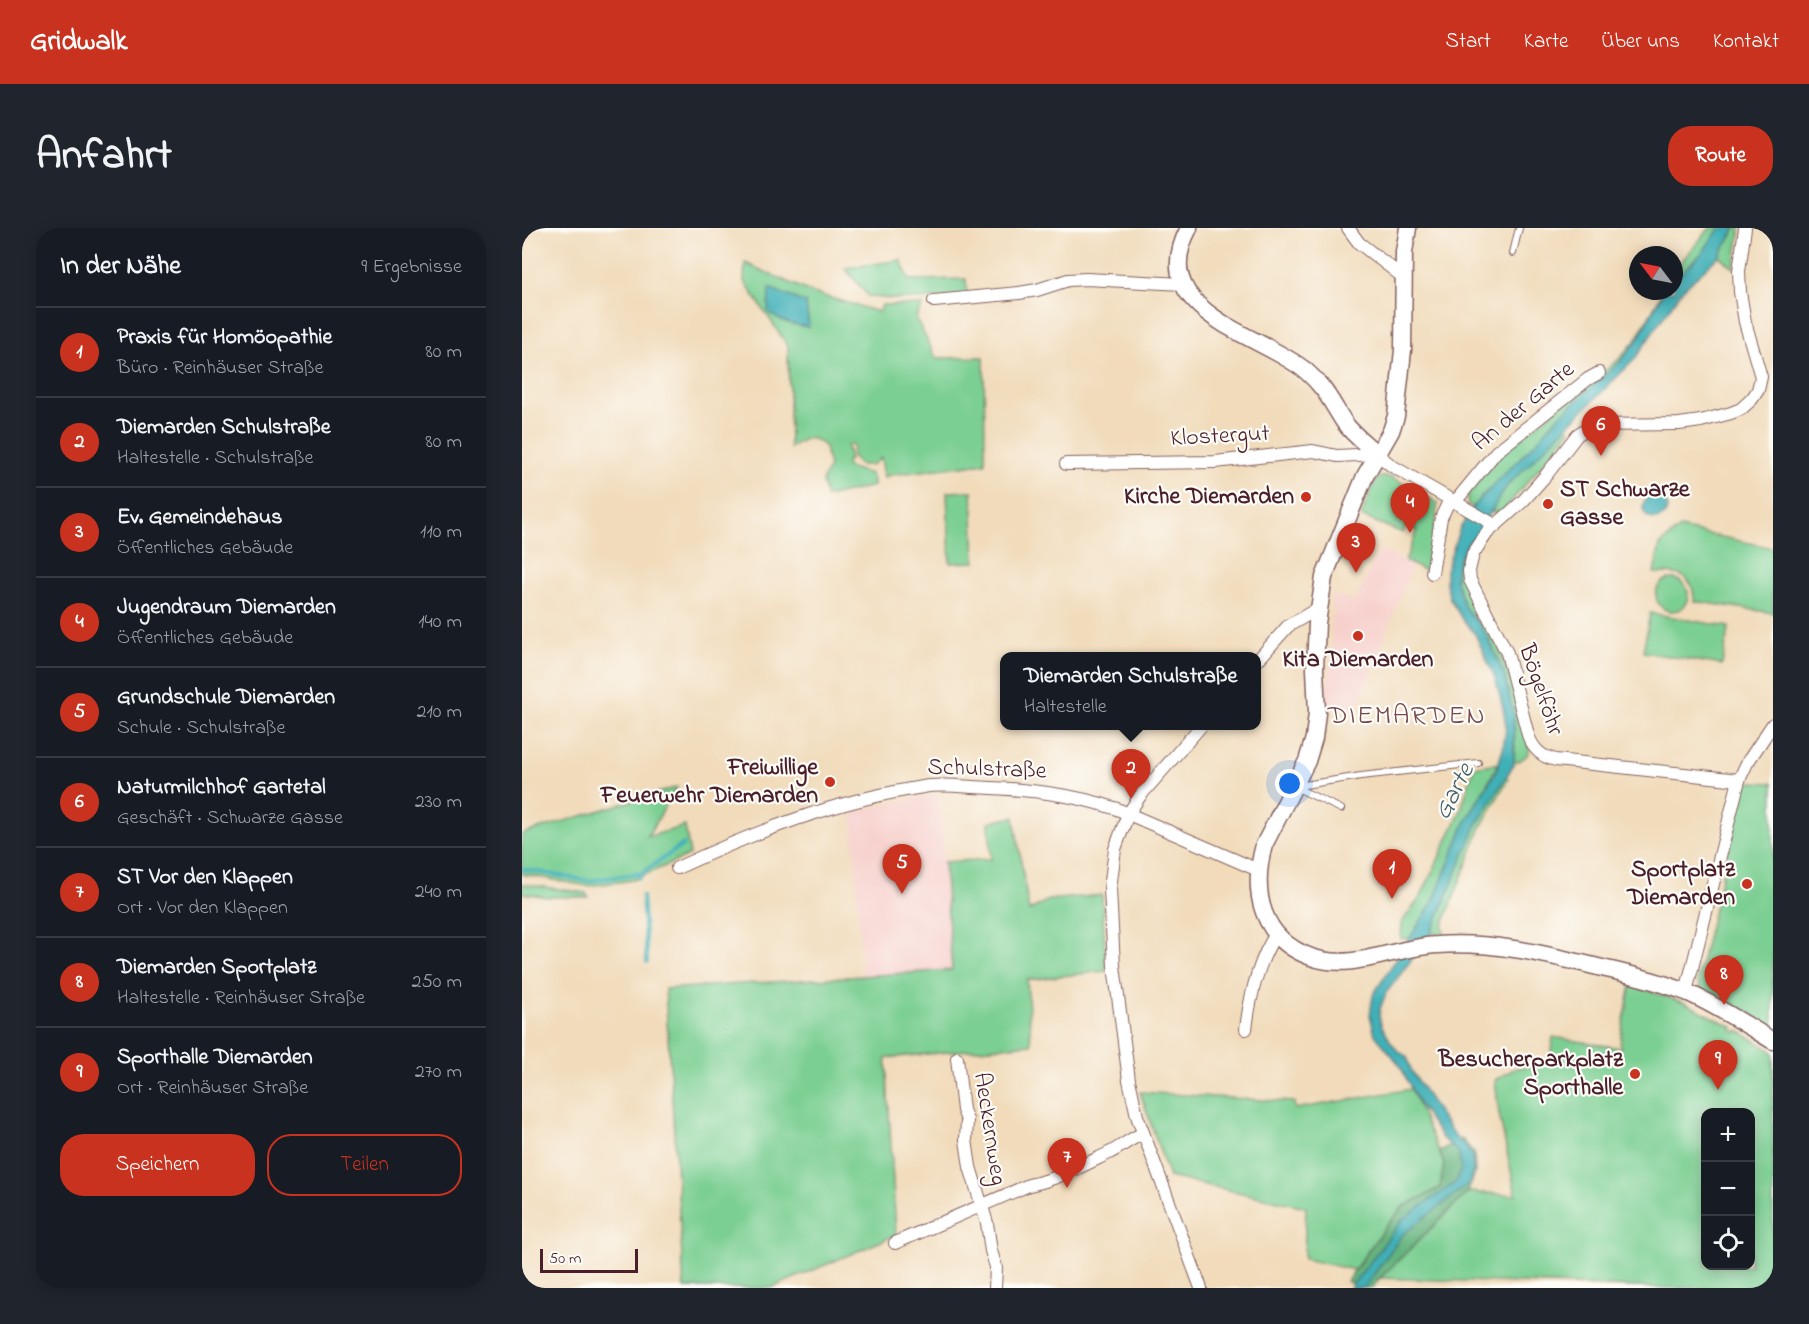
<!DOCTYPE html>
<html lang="de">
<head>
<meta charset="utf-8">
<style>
	body { margin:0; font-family:"Indie Flower",sans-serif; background:#20242c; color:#f1f3f6 }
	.controls { position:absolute; right:18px; bottom:18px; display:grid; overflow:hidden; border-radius:12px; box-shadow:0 3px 15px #0003 }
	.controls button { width:54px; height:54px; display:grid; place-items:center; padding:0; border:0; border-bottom:2px solid #363941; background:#171b24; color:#f1f3f6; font:30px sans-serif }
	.compass { position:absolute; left:1107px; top:18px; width:54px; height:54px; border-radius:50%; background:#171b24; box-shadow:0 3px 15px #0003; rotate:302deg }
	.scale { position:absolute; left:18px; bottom:15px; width:98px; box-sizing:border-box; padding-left:6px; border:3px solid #4a1f2b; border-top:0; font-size:16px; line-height:21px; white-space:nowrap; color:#4a1f2b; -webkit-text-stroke:4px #fdfcf7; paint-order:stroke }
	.you { position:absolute; left:768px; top:556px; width:21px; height:21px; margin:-15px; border:4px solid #fff; border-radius:50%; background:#1a73e8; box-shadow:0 0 0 9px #1a73e833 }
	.badge { display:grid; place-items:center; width:39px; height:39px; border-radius:50%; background:#c8321e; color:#fff; font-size:20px; font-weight:700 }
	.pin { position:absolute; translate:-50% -50px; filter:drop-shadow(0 2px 3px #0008) }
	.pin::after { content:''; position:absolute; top:32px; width:21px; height:18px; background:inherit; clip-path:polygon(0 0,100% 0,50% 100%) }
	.popup { position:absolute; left:478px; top:424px; width:261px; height:78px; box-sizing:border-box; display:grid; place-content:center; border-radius:12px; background:#171b24; filter:drop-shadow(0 2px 4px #0005); font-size:20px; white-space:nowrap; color:#9ea1a6 }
	.popup b { font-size:22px; color:#f1f3f6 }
	.popup::after { content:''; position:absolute; left:50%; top:100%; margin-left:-12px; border:12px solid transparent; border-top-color:#171b24 }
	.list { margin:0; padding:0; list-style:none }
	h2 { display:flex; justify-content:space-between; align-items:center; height:78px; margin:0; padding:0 24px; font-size:26px }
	h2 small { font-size:20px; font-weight:400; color:#9ea1a6 }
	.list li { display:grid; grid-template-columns:39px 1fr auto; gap:18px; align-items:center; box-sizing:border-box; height:90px; padding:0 24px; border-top:2px solid #363941 }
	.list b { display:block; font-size:22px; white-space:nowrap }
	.list p { margin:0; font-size:20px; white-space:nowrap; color:#9ea1a6 }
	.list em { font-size:20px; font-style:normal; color:#9ea1a6 }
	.actions { display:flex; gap:12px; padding:18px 24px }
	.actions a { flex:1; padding:14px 0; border:2px solid #c8321e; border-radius:24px; text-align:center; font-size:21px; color:#c8321e }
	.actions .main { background:#c8321e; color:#fff }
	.icon { flex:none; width:33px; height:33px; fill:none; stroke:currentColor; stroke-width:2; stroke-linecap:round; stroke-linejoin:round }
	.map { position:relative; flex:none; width:1251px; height:1060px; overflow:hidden; border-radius:24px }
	header { display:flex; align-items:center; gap:36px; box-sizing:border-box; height:84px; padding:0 30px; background:#c8321e; color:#fff }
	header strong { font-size:28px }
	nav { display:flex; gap:33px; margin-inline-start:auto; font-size:21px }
	.intro { display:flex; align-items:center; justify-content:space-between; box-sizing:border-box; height:144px; padding:0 36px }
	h1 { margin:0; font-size:42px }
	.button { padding:15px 27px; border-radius:24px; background:#c8321e; color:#fff; font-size:21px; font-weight:700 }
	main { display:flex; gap:36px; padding:0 36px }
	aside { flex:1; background:#171b24; border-radius:24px; box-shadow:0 3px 15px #0003 }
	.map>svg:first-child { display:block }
	.built { fill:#f7d0cc }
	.green { fill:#7bcf93; stroke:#62775f; stroke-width:1.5; fill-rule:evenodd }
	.forest { fill:#64b27d; stroke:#576854; stroke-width:1.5 }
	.water { fill:#40b0b7; stroke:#456871; stroke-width:1.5 }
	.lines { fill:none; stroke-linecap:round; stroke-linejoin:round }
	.stream { stroke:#40b0b7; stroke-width:4 }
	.service-casing { stroke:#84615d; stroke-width:8 }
	.minor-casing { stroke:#84615d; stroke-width:14 }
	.tertiary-casing { stroke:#84615d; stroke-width:19 }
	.service { stroke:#fff; stroke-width:6 }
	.minor { stroke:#fff; stroke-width:12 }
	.tertiary { stroke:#fff; stroke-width:16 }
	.poi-dot { fill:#c8321e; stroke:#fdfcf7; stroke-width:2 }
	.labels { text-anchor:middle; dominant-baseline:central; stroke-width:4.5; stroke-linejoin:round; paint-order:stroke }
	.street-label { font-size:24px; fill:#4a1f2b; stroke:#fdfcf7 }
	.poi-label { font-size:24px; font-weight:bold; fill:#4a1f2b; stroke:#fdfcf7; text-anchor:end }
	.water-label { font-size:26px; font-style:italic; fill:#46606a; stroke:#fdfcf7 }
	.quarter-label { font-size:27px; letter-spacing:1.5px; fill:#78484f; stroke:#fdfcf7 }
</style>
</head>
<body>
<header>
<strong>Gridwalk</strong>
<nav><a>Start</a><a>Karte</a><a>Über uns</a><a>Kontakt</a></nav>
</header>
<div class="intro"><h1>Anfahrt</h1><a class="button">Route</a></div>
<main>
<aside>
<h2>In der Nähe<small>9 Ergebnisse</small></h2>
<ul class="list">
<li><span class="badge">1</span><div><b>Praxis für Homöopathie</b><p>Büro · Reinhäuser Straße</p></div><em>80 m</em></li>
<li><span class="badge">2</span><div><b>Diemarden Schulstraße</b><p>Haltestelle · Schulstraße</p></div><em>80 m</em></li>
<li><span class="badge">3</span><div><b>Ev. Gemeindehaus</b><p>Öffentliches Gebäude</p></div><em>110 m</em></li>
<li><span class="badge">4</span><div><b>Jugendraum Diemarden</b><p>Öffentliches Gebäude</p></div><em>140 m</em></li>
<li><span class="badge">5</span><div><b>Grundschule Diemarden</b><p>Schule · Schulstraße</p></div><em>210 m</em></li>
<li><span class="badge">6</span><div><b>Naturmilchhof Gartetal</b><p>Geschäft · Schwarze Gasse</p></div><em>230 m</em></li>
<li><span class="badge">7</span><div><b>ST Vor den Klappen</b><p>Ort · Vor den Klappen</p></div><em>240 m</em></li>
<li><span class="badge">8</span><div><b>Diemarden Sportplatz</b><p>Haltestelle · Reinhäuser Straße</p></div><em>250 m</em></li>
<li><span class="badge">9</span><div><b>Sporthalle Diemarden</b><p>Ort · Reinhäuser Straße</p></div><em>270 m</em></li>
</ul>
<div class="actions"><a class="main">Speichern</a><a>Teilen</a></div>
</aside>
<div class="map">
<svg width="1251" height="1060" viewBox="0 0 1251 1060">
	<rect width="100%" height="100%" fill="#fdfcf7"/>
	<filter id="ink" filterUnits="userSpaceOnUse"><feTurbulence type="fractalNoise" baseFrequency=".0167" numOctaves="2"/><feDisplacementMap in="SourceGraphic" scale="12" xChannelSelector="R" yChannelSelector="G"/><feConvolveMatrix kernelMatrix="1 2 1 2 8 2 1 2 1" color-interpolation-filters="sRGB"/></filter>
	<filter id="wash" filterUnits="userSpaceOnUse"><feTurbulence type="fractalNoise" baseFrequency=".008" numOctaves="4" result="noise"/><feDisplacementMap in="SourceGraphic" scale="24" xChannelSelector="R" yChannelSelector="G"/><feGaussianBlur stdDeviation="1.35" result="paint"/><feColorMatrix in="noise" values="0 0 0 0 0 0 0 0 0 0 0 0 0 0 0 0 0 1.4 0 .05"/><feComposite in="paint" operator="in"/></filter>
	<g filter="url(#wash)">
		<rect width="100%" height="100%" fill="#f1dbbb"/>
		<g class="built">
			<polygon points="857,322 891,336 834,482 803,481 803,471 810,428 809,387 813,387 813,381 809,381 809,368 821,369 833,374"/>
			<polygon points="402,568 418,568 430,742 340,747 330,583"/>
		</g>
		<g class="green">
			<polygon points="1188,0 1198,0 1180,25 1152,52 1152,42"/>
			<polygon points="1214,0 1219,0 1212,40 1197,28"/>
			<path d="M379,32L387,52L444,51L445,68C412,70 379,74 346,68L323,40Z"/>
			<path d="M223,35L291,65L357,84L360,77H401L394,90L414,130L462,129L463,235L368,247L362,250L359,230L350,237H338L330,228L331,216L325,217L328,232L324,233L325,239L349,246L352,258L304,269L300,253L307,239L303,219C290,205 282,210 268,220L266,118L222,53Z"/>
			<polygon points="1141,63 1114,114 1098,134 1034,191 1017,211 960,268 951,279 945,276 946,266 976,228 1096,132 1113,113"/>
			<path d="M1045,199L1049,202L981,283L970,285C975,259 1025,220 1045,199Z"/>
			<polygon points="858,249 869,249 916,275 906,344 883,333 895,302 884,298 881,305 839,288 852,255"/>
			<polygon points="450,263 453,334 428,335 425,264"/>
			<path d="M1158,300L1251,320V385L1172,373C1172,345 1156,345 1132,345L1138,317Z"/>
			<path d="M946,315H950C945,327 941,344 945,357C950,379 967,398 976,419C991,452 998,488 1008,522L1004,528L997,533L992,534C996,491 987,451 968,413C963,402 955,396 948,387C928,361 931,341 946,315Z"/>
			<circle cx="1150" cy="367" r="16"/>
			<polygon points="1128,385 1207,399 1200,437 1121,424"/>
			<polygon points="970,536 976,536 943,595 911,674 889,710 879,711 880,694 898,670 938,585 952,539"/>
			<polygon points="983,549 986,551 959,599 921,697 922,705 909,706 954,598"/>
			<polygon points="1229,554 1251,555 1251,803 1213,781 1215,778 1210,775 1208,778 1180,763 1175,752 1221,560"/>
			<polygon points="155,559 125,609 163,598 168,627 111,652 66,658 0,646 0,606"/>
			<polygon points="492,589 507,683 526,672 580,667 584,743 505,752 509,816 364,830 374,1007 249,1060 162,1060 143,761 430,742 422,634 469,631 467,594"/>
			<polygon points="0,656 64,665 66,669 25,669 0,665"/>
			<path d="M1109,757L1163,775L1211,799L1210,802L1214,805L1216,802L1251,824V1060H1144L858,1050L946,964L994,967L977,886L973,852L992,841L1028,833L1031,809L1098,820L1099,807ZM1184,884H1228V1038H1184Z"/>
			<polygon points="889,861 922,936 918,960 882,978 864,998 832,1042 782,1031 784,979 647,949 618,864 772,874 773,881"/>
		</g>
		<polygon class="forest" points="940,911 952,925 953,945 946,964 858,1050 850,1060 835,1060 825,1053 864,998 882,978 918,960 922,936 917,923"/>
		<g class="water">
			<path d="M1198,0H1214L1197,28L1160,62L1112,132L985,258C973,276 963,294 951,312L946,315L937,330L933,349L942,378L963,404L982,446L992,487V536L954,598L909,706L864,765L858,781L857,788L859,796L869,814L875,822L885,829L889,842L913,880L935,911L944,918L950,928L951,940L950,949L948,955L880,1007L842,1060H828L881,991L934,954L939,941L937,925L920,910L898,878L877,836L853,807L848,787L851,767L911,674L943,595L974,543L981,521L984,499L981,480L973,450L953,406L940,391L928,371L924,356V342L937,302L953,276L1017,211L1034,191L1098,134L1114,114L1142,63H1152V52L1180,25Z"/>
			<path d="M247,60L284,75L287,99C271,97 259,94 246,84Z"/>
			<circle cx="1133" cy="279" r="12"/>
		</g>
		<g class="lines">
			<g class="stream">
				<polyline points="0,641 67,653 120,645"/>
				<polyline points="117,650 120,645 162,616"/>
				<polyline points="120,668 125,734"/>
			</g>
		</g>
	</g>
	<g filter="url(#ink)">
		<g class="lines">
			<g class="service-casing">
				<g id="service">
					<polyline points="991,25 997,0"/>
					<polyline points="776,558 839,548 956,535"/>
					<polyline points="773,559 819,581"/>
				</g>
			</g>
			<g class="minor-casing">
				<g id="minor">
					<polyline points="826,0 837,15 881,49"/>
					<polyline points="412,73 497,65 515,62 546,52 564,51 661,56"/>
					<polyline points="544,236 693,234 791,223 815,228 855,226 870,238 973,297"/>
					<polyline points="933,274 974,224 1066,151 1077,145"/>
					<polyline points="910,345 919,290 928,271"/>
					<polyline points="735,433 766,398 797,380"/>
					<polyline points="679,498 618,568 606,586 593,621 588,661 592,738 607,852 615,888 679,1060"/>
					<path d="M1217,552L1034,532C1019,529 1011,521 1006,507L985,425L948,352L947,343L951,326L965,305L1001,273L1025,246L1055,207L1065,200L1078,197L1157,196L1179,193L1209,185L1219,181L1230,171L1236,162L1239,149L1223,94L1218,64L1217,43L1223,0"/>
					<path d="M155,640C233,604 315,572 401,559C417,556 435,558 451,559C500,561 548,565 595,581L736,642"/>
					<polyline points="1164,764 1217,552 1225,535 1251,496"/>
					<path d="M724,801C728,768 736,733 754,706"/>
					<polyline points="435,830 441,882 445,892 444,912 448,939 465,995 469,1023 474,1039 473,1060"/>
					<path d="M373,1015L507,957C534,952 562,937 587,925C599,919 608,911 620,906"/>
				</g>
			</g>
			<g class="tertiary-casing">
				<g id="tertiary">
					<path d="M667,0C622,85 738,105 784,143C803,159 809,174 822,194C830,206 844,216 855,226"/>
					<path d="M886,0L882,24L881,122L874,188L869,203L843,248L802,349L795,395L793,441L795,485L792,510L785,533L742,617C729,664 739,711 789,729C831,744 873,719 915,717C970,713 1023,726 1076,739C1106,746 1136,753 1164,764C1194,777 1223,796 1251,813"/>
				</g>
			</g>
			<use href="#service" class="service"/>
			<use href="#minor" class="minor"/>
			<use href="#tertiary" class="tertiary"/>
		</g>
	</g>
	<g class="poi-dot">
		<circle cx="784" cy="269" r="6"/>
		<circle cx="1026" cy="276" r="6"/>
		<circle cx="836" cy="408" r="6"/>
		<circle cx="308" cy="554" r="6"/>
		<circle cx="1225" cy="656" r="6"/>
		<circle cx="1113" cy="846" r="6"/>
	</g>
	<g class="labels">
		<g class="street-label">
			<text transform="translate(1002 179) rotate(-40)">An der Garte</text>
			<text transform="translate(698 209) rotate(-3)">Klostergut</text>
			<text transform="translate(1018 462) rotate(71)">Bögelföhr</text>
			<text transform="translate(465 542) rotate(2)">Schulstraße</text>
			<text transform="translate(467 901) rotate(81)">Aeckernweg</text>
		</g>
		<g class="poi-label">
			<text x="1038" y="262" text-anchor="start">ST Schwarze<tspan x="1038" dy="28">Gasse</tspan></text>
			<text x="772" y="269">Kirche Diemarden</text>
			<text x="836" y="432" text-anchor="middle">Kita Diemarden</text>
			<text x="296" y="540">Freiwillige<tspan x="296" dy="28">Feuerwehr Diemarden</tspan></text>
			<text x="1213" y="642">Sportplatz<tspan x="1213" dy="28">Diemarden</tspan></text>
			<text x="1101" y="832">Besucherparkplatz<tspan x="1101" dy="28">Sporthalle</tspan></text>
		</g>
		<g class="water-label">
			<text transform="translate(933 564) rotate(-63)">Garte</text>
		</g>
		<g class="quarter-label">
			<text x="885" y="488">DIEMARDEN</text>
		</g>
	</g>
</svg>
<div class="controls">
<button>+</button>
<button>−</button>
<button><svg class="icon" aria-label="locate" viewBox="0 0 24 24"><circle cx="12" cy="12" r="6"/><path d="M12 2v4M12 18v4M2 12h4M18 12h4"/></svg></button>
</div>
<svg class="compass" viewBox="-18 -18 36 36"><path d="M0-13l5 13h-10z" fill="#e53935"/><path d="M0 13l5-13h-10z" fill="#9ea1a6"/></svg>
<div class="scale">50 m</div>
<div class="you"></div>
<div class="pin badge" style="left:870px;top:671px">1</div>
<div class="pin badge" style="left:609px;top:571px">2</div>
<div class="popup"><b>Diemarden Schulstraße</b>Haltestelle</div>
<div class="pin badge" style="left:834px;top:345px">3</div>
<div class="pin badge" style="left:888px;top:305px">4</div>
<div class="pin badge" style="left:380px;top:666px">5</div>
<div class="pin badge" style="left:1079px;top:228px">6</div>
<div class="pin badge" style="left:545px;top:960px">7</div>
<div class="pin badge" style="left:1202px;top:777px">8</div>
<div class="pin badge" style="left:1196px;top:862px">9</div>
</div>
</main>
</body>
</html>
